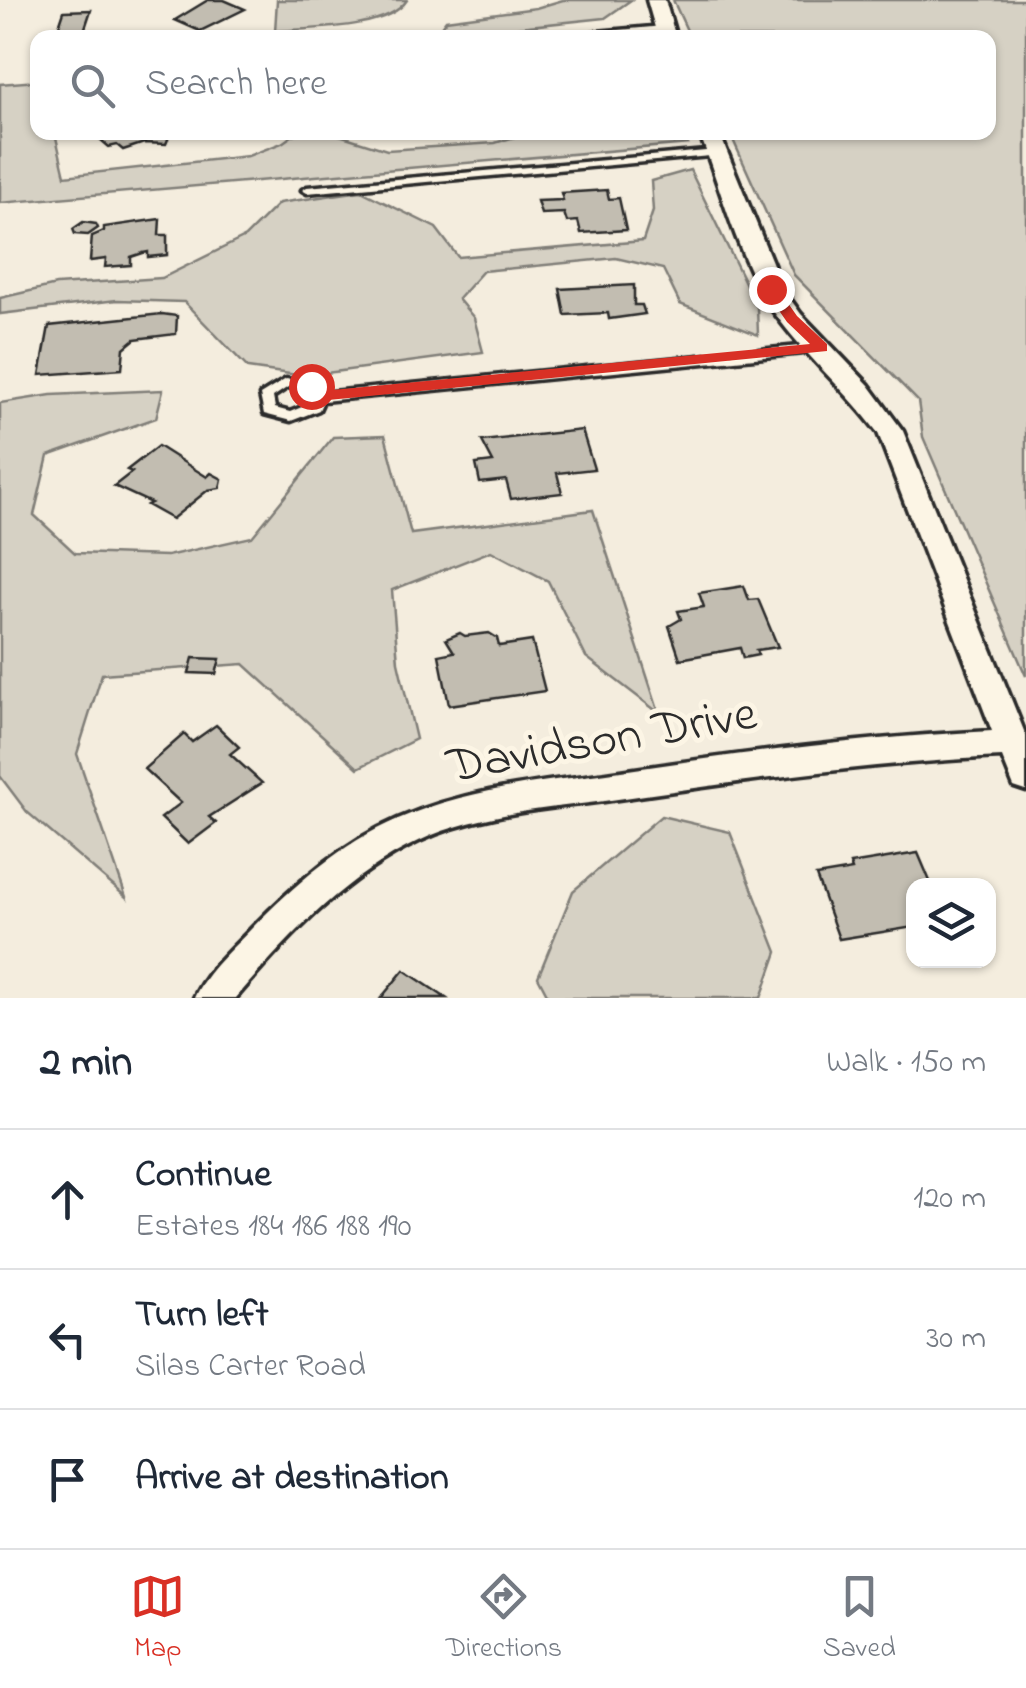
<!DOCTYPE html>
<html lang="en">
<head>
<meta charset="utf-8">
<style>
	body { margin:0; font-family:"Indie Flower",sans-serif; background:#f6f6f7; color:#1f2937 }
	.controls { position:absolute; right:30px; bottom:30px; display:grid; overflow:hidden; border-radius:20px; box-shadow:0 2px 8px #0004 }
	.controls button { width:90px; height:90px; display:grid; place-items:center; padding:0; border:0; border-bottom:2px solid #e0e1e3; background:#fff; color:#1f2937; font:50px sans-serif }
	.stop { position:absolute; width:30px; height:30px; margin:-22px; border:8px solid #d93025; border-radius:50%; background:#fff }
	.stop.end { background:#d93025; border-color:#fff; box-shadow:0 2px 10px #0008 }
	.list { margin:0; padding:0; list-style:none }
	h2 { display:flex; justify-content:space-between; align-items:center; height:130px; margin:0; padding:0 40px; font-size:42px }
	h2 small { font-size:32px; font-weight:400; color:#747a83 }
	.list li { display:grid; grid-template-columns:65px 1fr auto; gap:30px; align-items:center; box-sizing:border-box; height:140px; padding:0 40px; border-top:2px solid #e0e1e3 }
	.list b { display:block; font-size:38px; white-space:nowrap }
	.list p { margin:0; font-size:32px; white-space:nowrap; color:#747a83 }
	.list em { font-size:32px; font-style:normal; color:#747a83 }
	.icon { flex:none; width:55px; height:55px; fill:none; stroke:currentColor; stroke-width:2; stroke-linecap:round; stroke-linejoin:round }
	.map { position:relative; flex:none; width:1026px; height:998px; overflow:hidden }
	.search { position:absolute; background:#fff; box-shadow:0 2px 8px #0004; left:30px; right:30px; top:30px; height:110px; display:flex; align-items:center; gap:25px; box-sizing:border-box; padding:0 35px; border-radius:20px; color:#747a83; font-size:38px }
	.sheet { height:550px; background:#fff }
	nav { display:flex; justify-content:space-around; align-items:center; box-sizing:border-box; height:140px; border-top:2px solid #e0e1e3; background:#fff; font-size:28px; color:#747a83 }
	nav a { display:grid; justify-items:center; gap:5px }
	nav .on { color:#d93025 }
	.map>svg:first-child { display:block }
	.green { fill:#d6d1c4; stroke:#807e78; stroke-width:2.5 }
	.building { fill:#c2bdb1; stroke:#2b2b2b; stroke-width:2.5 }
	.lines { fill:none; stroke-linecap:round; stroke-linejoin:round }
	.service-casing { stroke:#2b2b2b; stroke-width:7 }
	.minor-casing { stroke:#2b2b2b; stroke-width:7 }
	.service { fill:#fcf5e5; fill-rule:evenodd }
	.minor { fill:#fcf5e5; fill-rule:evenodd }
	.route { fill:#d93025 }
	.labels { text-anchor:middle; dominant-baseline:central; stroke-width:10; stroke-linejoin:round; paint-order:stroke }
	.near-street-label { font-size:50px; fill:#2b2b2b; stroke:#fcf5e5 }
</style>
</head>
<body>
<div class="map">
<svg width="1026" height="998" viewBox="0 0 1026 998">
	<rect width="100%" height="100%" fill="#f4edde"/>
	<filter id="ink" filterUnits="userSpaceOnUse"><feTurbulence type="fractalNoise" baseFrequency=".01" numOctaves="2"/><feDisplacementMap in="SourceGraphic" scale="20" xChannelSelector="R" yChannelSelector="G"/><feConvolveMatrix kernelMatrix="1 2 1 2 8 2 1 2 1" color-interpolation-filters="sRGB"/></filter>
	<g filter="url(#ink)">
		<g class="green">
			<path d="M277,0H407C388,30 308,28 275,31Z"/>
			<polygon points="563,0 631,0 605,18 434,36 446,20 536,8"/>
			<polygon points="673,0 1026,0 1026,676 923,437 918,401 794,275 730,133 988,132 988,38 690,37"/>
			<polygon points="37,81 38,132 55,133 65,176 248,156 282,143 296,133 333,133 387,150 495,143 527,133 686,133 688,144 0,203 0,84"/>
			<polygon points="690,170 757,307 758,335 680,304 663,269 616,258 483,271 458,299 474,318 483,352 304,376 248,368 184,302 117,300 0,314 0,298 56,285 162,278 245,237 279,203 361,191 436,228 458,257 643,241 653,211 651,181"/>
			<polygon points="163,390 156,418 48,456 34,515 75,553 167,556 252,537 333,437 385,435 411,534 593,510 659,713 586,657 548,581 491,551 392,590 398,662 416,739 358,768 244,664 102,674 77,754 126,897 27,812 0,776 0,403 51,395"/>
			<polygon points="661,816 730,832 777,952 761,998 549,998 538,977 573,891"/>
		</g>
		<g class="building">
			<polygon points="208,0 224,0 245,9 200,31 175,20"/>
			<polygon points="91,10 84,31 75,32 73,38 55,38 64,11"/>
			<polygon points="102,132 171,132 166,144 144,143 123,150 117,145 109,147 101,140 108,138"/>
			<polygon points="607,190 609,199 619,198 626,230 581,233 578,221 567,222 564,213 541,214 537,201 563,200 561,193"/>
			<polygon points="160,219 159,235 167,235 167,255 148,257 148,252 143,253 131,257 131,265 105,267 106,259 90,261 92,236 104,231 104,227"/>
			<polygon points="83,222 96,224 98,228 88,235 75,234 73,229"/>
			<polygon points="634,285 634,305 642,305 645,314 609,319 608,313 565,315 560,289"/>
			<polygon points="162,314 177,316 176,334 135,339 124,348 122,369 40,375 49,326"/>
			<polygon points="582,430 594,469 557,473 562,493 511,499 506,480 480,483 476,464 493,462 482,441"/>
			<polygon points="158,446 207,477 211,473 222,479 220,488 208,490 172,519 147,505 151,503 114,486 132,472 127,470"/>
			<polygon points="744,586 749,600 758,599 778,647 756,650 758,655 743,658 740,648 680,659 669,626 681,619 678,611 704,607 699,593"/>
			<polygon points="460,633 465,636 489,633 497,638 499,646 532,641 545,691 449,705 439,655 454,652 446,639"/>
			<polygon points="193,658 220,659 216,674 189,673"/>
			<polygon points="216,725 239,747 230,754 262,783 209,817 216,823 188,844 161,818 181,803 144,769 184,734 192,742"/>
			<polygon points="918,853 932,886 914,886 914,927 839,939 816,876 852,870 850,864"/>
			<polygon points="404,970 446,998 381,998"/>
		</g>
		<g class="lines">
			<g class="service-casing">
				<g id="service">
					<polygon points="664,26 667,27 667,31 599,38 558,38 562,35"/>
					<polygon points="717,150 722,153 721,155 307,193 302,190 307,187"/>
					<path d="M820,344L826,348L824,351L323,401L319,410L291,421L264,414L260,395L286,379L315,384L321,393ZM288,387L307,390L312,397L309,404L290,412L275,408L273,397Z"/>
				</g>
			</g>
			<g class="minor-casing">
				<g id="minor">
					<polygon points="647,0 665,0 676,38 658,38"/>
					<path d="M699,132H719L783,289L801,314L869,385L903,431L1026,736V791L1014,787L1002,757C870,763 741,781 611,800C547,809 478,813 419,841C345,876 288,937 236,998H194C206,971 232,949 252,928C294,885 342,843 398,819C469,788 545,782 621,771C744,753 867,737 992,731L878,433C842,384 790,344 760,290C736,247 718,181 699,132Z"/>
				</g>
			</g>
			<use href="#service" class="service"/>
			<use href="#minor" class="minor"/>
		</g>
	</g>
	<polygon class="route" points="766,286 776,286 797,316 827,344 827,351 318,401 303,386 311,382 322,391 810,344 787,322 764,289"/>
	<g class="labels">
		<g class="near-street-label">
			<text transform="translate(602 742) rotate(-10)">Davidson Drive</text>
		</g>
	</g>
</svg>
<div class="controls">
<button><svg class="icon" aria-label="layers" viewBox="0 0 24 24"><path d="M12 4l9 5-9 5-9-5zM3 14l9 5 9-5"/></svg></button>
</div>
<div class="stop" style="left:311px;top:386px"></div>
<div class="stop end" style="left:771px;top:289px"></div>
<div class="search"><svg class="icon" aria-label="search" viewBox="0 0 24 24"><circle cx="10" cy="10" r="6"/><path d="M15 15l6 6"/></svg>Search here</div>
</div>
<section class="sheet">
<h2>2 min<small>Walk · 150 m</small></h2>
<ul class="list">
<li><svg class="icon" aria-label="ahead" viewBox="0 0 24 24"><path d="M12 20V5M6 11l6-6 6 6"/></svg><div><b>Continue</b><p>Estates 184 186 188 190</p></div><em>120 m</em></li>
<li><svg class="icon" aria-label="left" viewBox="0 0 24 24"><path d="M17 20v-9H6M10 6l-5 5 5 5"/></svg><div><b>Turn left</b><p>Silas Carter Road</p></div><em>30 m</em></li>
<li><svg class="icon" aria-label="arrive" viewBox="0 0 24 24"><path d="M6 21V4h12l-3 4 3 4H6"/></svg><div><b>Arrive at destination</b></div></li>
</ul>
</section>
<nav>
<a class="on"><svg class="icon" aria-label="map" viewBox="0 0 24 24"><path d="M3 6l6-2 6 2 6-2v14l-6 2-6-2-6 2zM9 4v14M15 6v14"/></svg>Map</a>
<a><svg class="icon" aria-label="directions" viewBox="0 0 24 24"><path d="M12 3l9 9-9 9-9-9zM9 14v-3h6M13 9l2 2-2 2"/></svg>Directions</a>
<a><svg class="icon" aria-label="saved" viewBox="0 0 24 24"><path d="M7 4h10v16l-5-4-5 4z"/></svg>Saved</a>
</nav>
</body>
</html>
